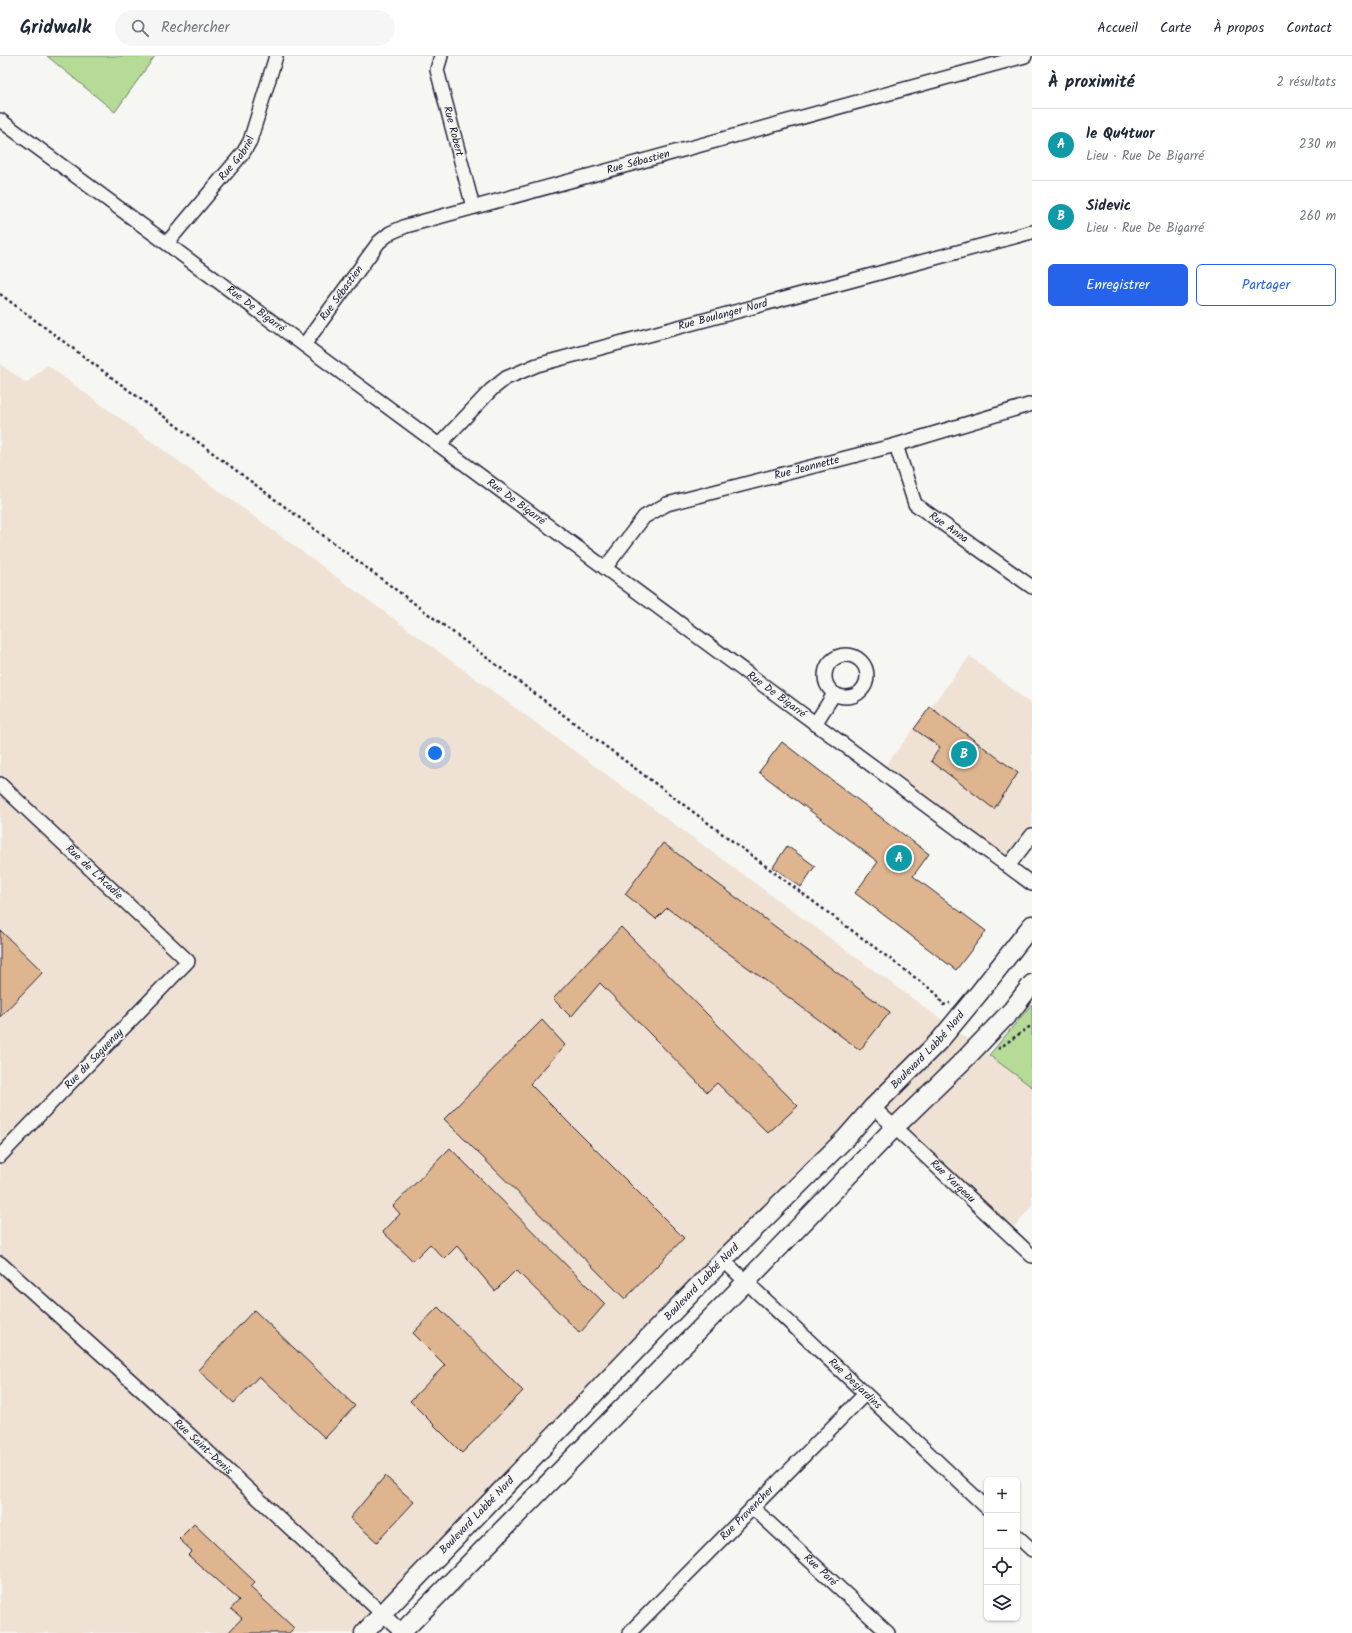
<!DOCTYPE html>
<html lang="fr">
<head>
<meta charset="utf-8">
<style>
	body { margin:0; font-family:Kalam,sans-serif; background:#f6f6f7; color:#1f2937 }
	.controls { position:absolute; right:12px; bottom:12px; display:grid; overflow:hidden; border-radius:6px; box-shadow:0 1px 3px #0004 }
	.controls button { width:36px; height:36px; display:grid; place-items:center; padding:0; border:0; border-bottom:1px solid #e0e1e3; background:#fff; color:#1f2937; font:20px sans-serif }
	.you { position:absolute; left:435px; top:697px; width:14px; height:14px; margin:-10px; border:3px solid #fff; border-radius:50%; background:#1a73e8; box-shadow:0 0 0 6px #1a73e833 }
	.badge { display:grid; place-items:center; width:26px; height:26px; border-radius:50%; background:#2563eb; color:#fff; font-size:13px; font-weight:700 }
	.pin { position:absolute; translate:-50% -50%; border:2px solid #fff; box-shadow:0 1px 4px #0006 }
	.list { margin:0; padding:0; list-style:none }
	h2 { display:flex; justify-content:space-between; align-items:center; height:52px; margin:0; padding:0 16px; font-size:17px }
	h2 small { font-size:13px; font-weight:400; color:#747a83 }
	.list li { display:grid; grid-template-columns:26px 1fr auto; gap:12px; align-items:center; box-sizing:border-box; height:72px; padding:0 16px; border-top:1px solid #e0e1e3 }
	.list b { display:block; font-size:15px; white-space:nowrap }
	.list p { margin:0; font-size:13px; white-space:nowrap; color:#747a83 }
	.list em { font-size:13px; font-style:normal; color:#747a83 }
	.actions { display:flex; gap:8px; padding:12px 16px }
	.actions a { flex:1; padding:9px 0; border:1px solid #2563eb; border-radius:6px; text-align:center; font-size:14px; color:#2563eb }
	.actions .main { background:#2563eb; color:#fff }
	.icon { flex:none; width:22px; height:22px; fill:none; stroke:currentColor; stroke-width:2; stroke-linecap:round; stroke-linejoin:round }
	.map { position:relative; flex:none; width:1032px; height:1577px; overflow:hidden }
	header { display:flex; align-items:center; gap:24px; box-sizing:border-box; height:56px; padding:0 20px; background:#fff; border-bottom:1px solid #e0e1e3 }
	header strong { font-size:19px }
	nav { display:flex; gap:22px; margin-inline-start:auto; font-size:14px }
	.search { width:280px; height:36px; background:#f6f6f7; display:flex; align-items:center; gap:10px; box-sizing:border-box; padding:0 14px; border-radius:22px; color:#747a83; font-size:15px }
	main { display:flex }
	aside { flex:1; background:#fff }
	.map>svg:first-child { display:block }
	.built { fill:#efe2d4 }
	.green { fill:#b5db97; stroke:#6c7e69 }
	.building { fill:#dfb58f; stroke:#22223b }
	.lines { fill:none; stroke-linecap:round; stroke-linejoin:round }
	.minor-casing { stroke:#22223b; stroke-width:16 }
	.secondary-casing { stroke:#22223b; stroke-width:21 }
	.path { stroke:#22223b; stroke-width:2.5; stroke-dasharray:3 3; stroke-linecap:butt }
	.minor { stroke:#f6f6f2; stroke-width:13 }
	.secondary { stroke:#f6f6f2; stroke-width:18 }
	.labels { text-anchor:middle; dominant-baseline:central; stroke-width:3.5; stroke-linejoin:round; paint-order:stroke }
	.street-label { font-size:11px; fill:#22223b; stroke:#f6f6f2 }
</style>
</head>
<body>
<header>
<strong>Gridwalk</strong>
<div class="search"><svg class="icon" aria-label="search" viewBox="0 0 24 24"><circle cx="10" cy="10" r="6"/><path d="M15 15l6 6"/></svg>Rechercher</div>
<nav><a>Accueil</a><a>Carte</a><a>À propos</a><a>Contact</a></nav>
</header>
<main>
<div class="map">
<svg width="1032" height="1577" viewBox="0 0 1032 1577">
	<rect width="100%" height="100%" fill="#f6f6f2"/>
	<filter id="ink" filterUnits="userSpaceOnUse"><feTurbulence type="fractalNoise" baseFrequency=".025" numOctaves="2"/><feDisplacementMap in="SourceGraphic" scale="8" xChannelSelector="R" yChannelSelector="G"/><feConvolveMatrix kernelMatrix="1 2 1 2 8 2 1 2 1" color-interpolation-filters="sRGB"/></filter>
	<g filter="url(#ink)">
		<g class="built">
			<polygon points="0,308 26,327 47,309 1032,1030 1032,1150 1004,1183 862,1053 353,1577 0,1577"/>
			<polygon points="970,600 1032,649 1032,772 1009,803 886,709"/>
		</g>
		<g class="green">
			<polygon points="47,0 155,0 115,56"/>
			<polygon points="1032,948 1032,1031 989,999"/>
		</g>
		<g class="building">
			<polygon points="930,651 1018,717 994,753 931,705 940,691 914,673"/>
			<polygon points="782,686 929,798 913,820 986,875 956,914 855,837 878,806 759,716"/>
			<polygon points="663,787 890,956 860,994 667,852 656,863 625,838"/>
			<polygon points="787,790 815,810 801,831 773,811"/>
			<polygon points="621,871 798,1050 768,1077 717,1027 707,1036 600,927 571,961 553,943"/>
			<polygon points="0,874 43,916 0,961"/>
			<polygon points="542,964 565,989 530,1028 684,1182 625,1243 444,1063"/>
			<polygon points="450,1092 605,1248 580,1277 516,1214 495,1235 457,1190 444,1203 430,1188 413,1205 383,1176 400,1158 393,1150"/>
			<polygon points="438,1251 523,1335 462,1397 410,1345 445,1309 413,1277"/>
			<polygon points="254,1254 355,1350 325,1382 259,1320 234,1347 198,1314"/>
			<polygon points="385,1420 414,1446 377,1486 350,1462"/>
			<polygon points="194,1468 255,1526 250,1531 294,1572 289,1577 228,1577 242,1562 231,1553 239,1544 188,1499 192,1495 179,1483"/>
		</g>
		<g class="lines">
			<g class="minor-casing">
				<g id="minor">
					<path id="s1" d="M441,0L437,14L473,151"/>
					<path id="s2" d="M0,64L1032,828"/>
					<path id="s3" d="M167,187L243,97L250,85L276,0"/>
					<path id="s4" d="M304,289L379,186L390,177L406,170L1025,0"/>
					<path id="s5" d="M439,389L491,334L506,322L537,309L1032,176"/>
					<path id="s6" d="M896,389L915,448L1032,531"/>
					<path id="s7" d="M605,512L644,461L667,448L896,389L1032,348"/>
					<circle cx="846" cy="620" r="21"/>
					<polyline points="815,668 834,638"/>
					<path id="s8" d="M0,728L188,905L0,1100"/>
					<polyline points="1009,809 1032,779"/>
					<path id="s9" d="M873,1051L1032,1200"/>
					<path id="s10" d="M723,1204L987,1452"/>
					<path id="s11" d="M0,1207L149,1341L403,1577"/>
					<path id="s12" d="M752,1451L888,1577"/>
					<polyline points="1017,1480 1032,1494"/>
					<path id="s13" d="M629,1577L865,1338"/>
				</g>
			</g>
			<g class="secondary-casing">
				<g id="secondary">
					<path id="s14" d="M364,1577L723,1204L845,1083L873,1051L940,984L979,937L1032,869"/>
					<polyline points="401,1577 746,1226 895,1071 966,1002 1012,954 1032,928"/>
				</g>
			</g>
			<g class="path">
				<polyline points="0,238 937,938 943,949 950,947"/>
				<polyline points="998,993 1032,969"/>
			</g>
			<use href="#minor" class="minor"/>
			<use href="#secondary" class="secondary"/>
		</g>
	</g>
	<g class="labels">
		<g class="street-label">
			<text stroke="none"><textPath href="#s1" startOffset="78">Rue Robert</textPath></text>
			<text stroke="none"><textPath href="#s3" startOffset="110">Rue Gabriel</textPath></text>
			<text stroke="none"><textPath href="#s4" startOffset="400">Rue Sébastien</textPath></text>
			<text stroke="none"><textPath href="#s4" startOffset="64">Rue Sébastien</textPath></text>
			<text stroke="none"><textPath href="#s2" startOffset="318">Rue De Bigarré</textPath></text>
			<text stroke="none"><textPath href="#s5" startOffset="321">Rue Boulanger Nord</textPath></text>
			<text stroke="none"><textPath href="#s7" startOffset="235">Rue Jeannette</textPath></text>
			<text stroke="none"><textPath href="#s2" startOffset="642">Rue De Bigarré</textPath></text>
			<text stroke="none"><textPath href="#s6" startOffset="103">Rue Anna</textPath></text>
			<text stroke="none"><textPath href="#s2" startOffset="966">Rue De Bigarré</textPath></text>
			<text stroke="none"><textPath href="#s8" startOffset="129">Rue de L'Acadie</textPath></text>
			<text stroke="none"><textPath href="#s14" startOffset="811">Boulevard Labbé Nord</textPath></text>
			<text transform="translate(94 1003) rotate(-46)">Rue du Saguenay</text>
			<text stroke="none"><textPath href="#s9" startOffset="109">Rue Yargeau</textPath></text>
			<text stroke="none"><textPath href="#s14" startOffset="487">Boulevard Labbé Nord</textPath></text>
			<text stroke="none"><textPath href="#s10" startOffset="181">Rue Desjardins</textPath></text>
			<text stroke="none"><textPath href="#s11" startOffset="274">Rue Saint-Denis</textPath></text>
			<text stroke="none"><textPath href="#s13" startOffset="168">Rue Provencher</textPath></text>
			<text stroke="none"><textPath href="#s14" startOffset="163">Boulevard Labbé Nord</textPath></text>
			<text stroke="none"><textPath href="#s12" startOffset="93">Rue Paré</textPath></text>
		</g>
	</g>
</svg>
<div class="controls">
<button>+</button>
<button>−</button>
<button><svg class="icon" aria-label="locate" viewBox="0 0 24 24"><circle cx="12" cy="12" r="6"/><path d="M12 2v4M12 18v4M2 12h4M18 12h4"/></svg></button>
<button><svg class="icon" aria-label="layers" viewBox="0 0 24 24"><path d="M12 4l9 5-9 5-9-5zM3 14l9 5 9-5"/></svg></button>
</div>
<div class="you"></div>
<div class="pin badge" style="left:899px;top:802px;background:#0f9aa8">A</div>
<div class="pin badge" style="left:964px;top:698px;background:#0f9aa8">B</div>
</div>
<aside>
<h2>À proximité<small>2 résultats</small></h2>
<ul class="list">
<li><span class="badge" style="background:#0f9aa8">A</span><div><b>le Qu4tuor</b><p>Lieu · Rue De Bigarré</p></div><em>230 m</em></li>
<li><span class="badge" style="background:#0f9aa8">B</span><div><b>Sidevic</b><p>Lieu · Rue De Bigarré</p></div><em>260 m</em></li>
</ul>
<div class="actions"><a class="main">Enregistrer</a><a>Partager</a></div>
</aside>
</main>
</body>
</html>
